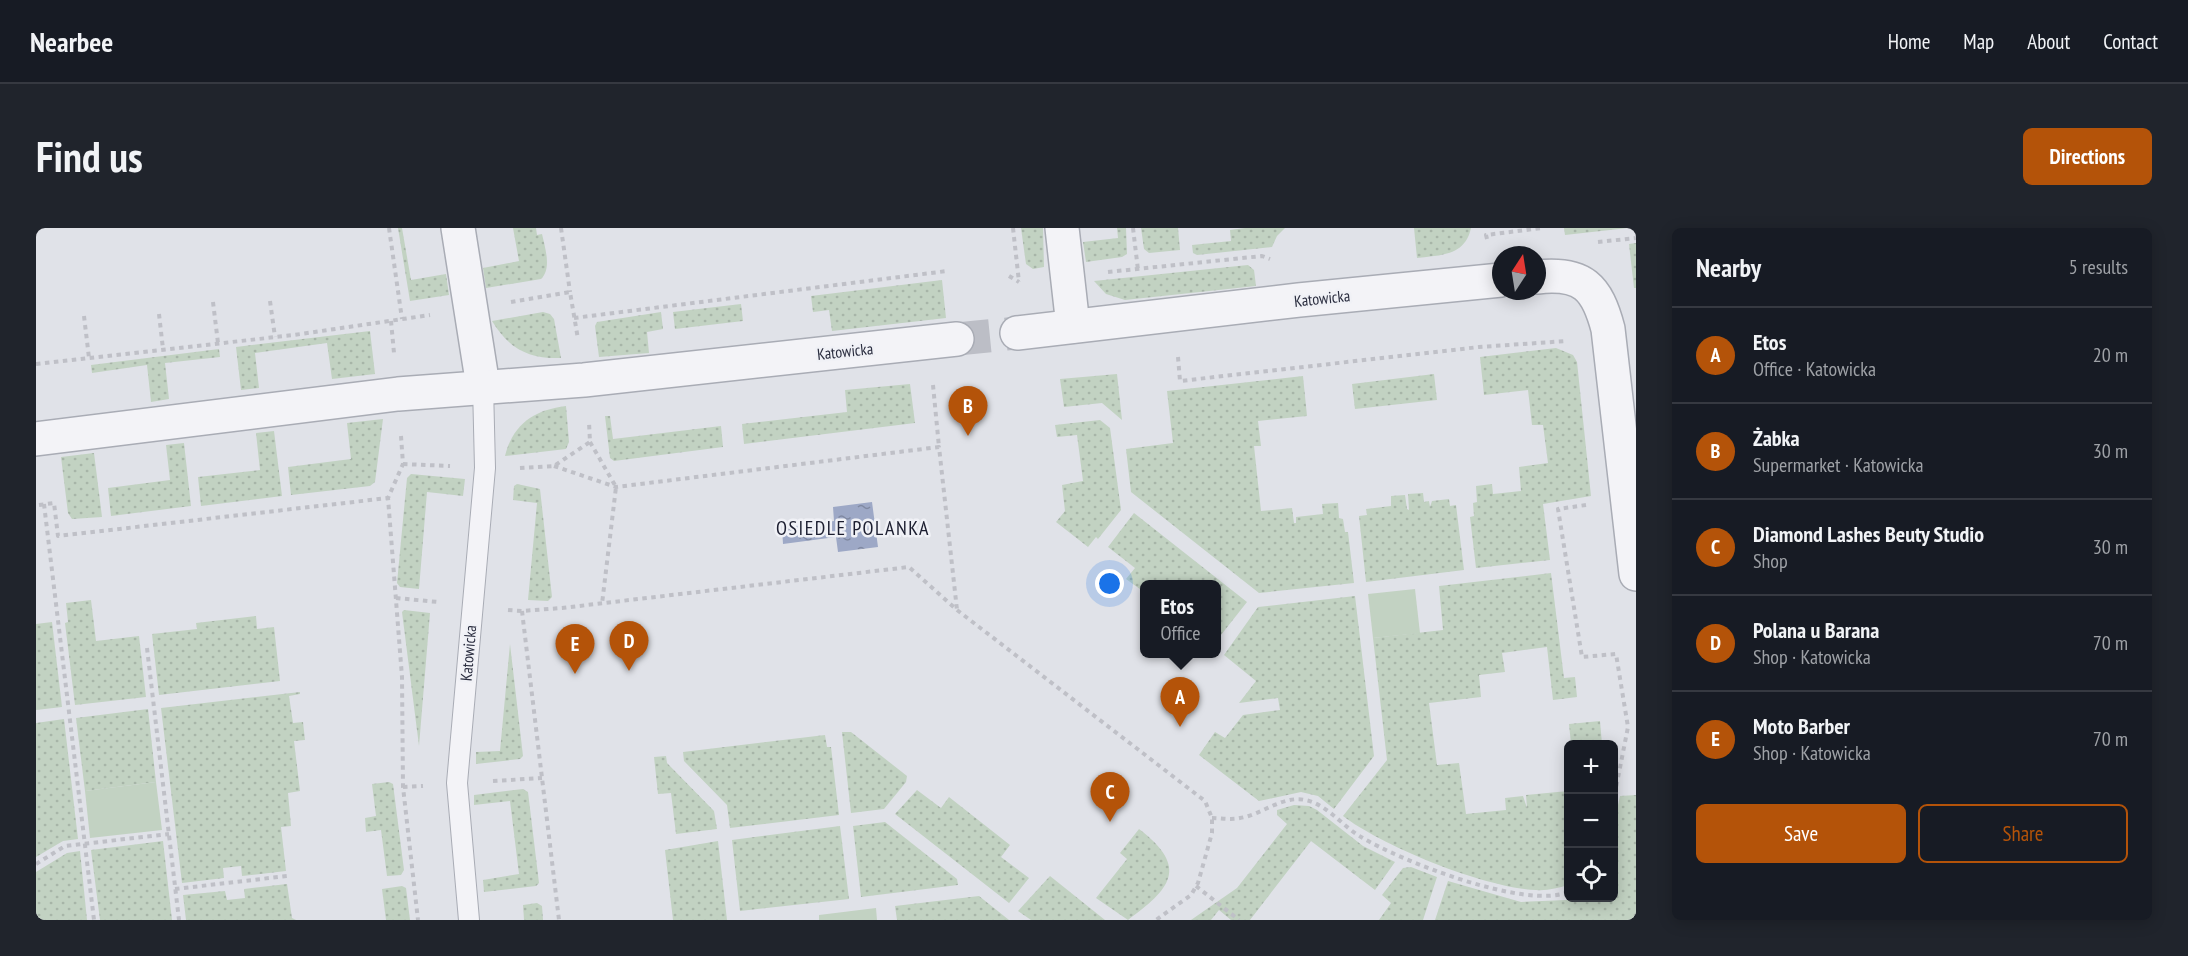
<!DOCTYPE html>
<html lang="en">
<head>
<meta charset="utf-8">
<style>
	body { margin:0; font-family:"PT Sans Narrow",sans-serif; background:#20242c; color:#f1f3f6 }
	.controls { position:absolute; right:18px; bottom:18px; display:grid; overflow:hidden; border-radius:9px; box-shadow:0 3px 15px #0003 }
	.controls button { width:54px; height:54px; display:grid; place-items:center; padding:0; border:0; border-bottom:2px solid #363941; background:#171b24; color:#f1f3f6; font:30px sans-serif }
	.compass { position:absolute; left:1456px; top:18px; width:54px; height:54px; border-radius:50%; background:#171b24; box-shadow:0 3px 15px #0003; rotate:12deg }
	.you { position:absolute; left:1074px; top:356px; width:21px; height:21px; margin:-15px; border:4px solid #fff; border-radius:50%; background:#1a73e8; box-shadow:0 0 0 9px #1a73e833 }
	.badge { display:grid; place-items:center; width:39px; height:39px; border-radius:50%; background:#b45309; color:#fff; font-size:20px; font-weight:700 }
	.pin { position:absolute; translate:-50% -50px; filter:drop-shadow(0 2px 3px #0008) }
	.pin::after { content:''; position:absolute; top:32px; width:21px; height:18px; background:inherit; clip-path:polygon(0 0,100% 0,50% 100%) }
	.popup { position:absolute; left:1104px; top:352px; width:81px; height:78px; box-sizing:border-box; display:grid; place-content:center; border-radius:9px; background:#171b24; filter:drop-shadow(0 2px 4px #0005); font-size:20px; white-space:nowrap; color:#9ea1a6 }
	.popup b { font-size:22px; color:#f1f3f6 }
	.popup::after { content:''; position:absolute; left:50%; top:100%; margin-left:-12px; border:12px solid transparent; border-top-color:#171b24 }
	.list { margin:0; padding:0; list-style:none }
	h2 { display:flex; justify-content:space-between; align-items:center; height:78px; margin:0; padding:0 24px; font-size:26px }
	h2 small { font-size:20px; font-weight:400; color:#9ea1a6 }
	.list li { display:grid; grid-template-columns:39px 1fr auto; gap:18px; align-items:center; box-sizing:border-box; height:96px; padding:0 24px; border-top:2px solid #363941 }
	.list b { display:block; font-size:22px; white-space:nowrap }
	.list p { margin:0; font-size:20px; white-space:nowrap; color:#9ea1a6 }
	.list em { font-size:20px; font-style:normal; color:#9ea1a6 }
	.actions { display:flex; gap:12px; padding:18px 24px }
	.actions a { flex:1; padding:14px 0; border:2px solid #b45309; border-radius:9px; text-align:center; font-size:21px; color:#b45309 }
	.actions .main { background:#b45309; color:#fff }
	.icon { flex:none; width:33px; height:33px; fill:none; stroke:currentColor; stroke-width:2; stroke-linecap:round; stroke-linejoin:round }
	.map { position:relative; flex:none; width:1600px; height:692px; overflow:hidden; border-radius:9px }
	header { display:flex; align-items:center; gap:36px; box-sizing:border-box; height:84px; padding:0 30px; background:#171b24; border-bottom:2px solid #363941 }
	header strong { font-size:28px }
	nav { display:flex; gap:33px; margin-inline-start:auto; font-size:21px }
	.intro { display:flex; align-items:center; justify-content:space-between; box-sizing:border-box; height:144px; padding:0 36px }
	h1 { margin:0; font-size:42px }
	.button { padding:15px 27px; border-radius:9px; background:#b45309; color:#fff; font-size:21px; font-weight:700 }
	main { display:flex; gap:36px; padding:0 36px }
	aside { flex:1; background:#171b24; border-radius:9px; box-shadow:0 3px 15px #0003 }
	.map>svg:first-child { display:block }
	.grass { fill:url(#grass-dots) }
	.park { fill:#c2d2c2 }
	.water { fill:url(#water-ripples) }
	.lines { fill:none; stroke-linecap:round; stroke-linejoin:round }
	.minor-tunnel { stroke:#bcbec6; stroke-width:33; stroke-dasharray:33 16; stroke-linecap:butt }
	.service-casing { stroke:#a9acb5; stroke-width:22 }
	.minor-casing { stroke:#a9acb5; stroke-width:36 }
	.path { stroke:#bfc0c7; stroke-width:4; stroke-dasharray:4.5 4.5; stroke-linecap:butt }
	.service { stroke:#f3f3f7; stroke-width:20 }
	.minor { stroke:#f3f3f7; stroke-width:33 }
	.labels { text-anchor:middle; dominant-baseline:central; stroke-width:5; stroke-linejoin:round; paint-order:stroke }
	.street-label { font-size:16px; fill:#2a2d3f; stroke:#f0f1f6 }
	.quarter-label { font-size:20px; letter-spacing:1.5px; fill:#1c1e30; stroke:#f0f1f6 }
</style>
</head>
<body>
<header>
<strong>Nearbee</strong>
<nav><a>Home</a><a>Map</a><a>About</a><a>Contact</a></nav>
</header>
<div class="intro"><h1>Find us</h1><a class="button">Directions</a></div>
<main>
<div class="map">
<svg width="1600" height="692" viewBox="0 0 1600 692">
	<defs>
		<pattern id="grass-dots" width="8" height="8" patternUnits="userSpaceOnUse" patternTransform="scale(1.5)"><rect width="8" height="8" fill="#c2d2c2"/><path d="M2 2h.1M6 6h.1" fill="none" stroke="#a7b5a8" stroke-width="1.8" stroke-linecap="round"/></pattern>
		<pattern id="water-ripples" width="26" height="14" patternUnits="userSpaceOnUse" patternTransform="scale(1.5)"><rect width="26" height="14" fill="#9da8c6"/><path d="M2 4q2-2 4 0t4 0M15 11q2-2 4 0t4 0" fill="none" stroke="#8089a2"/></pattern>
	</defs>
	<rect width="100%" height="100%" fill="#e0e2e8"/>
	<g class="grass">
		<polygon points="362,0 366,0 375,52 410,46 413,67 374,73"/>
		<path d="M477,0H500L501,7L506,6C509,20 516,40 505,51L450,60L447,40L483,33Z"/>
		<polygon points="985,0 1007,0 1008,39 997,41 990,36"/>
		<polygon points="1081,0 1090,0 1091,26 1086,29 1050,34 1047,14 1082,10"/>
		<polygon points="1105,0 1142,0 1144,22 1113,25 1108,21"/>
		<polygon points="1209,0 1249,0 1241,8 1236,19 1161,27 1157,25 1156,17 1195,13 1194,2"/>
		<path d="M1378,0H1435C1429,28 1405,27 1381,30Z"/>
		<polygon points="1528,0 1592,0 1529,7"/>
		<polygon points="1600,15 1600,60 1598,60 1593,16"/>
		<polygon points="1212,37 1218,42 1220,58 1089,72 1070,66 1058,53"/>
		<polygon points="906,52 910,90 796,103 793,82 777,84 775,68"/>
		<polygon points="705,76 707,93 639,101 637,84"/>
		<path d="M507,84L514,86L518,91L525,130C493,131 473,121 456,93Z"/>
		<polygon points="625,84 627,101 611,104 613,125 563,129 559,98 561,94"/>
		<polygon points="334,103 339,146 296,151 291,115 219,125 223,160 205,162 200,119"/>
		<polygon points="1520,120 1537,127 1541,134 1555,268 1507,276 1514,332 1440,340 1434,289 1438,288 1437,275 1441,274 1440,258 1456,256 1457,266 1485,263 1483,239 1512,235 1507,197 1496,197 1492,162 1448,167 1444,129"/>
		<polygon points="183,121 184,129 129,135 133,171 115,174 111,137 56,145 55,137"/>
		<polygon points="1081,146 1086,192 1066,175 1028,179 1024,151"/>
		<polygon points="1398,146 1401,172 1319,181 1316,156"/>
		<polygon points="1267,148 1271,188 1222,193 1225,218 1218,218 1225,283 1256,280 1258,295 1260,295 1260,289 1287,286 1286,276 1302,275 1303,290 1307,291 1309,304 1312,304 1318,355 1223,365 1095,264 1090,221 1137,215 1131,163"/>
		<polygon points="874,156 879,195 708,216 706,196 811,184 809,162"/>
		<path d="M530,178L533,214L530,221L469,228C477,196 498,182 530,178Z"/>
		<polygon points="569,188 574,188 577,211 685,198 687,219 578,233 574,230"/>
		<polygon points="347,191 339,254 334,258 255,267 252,239 315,231 311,195"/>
		<polygon points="1064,192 1074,200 1085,282 1062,311 1060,309 1052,319 1020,294 1029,283 1026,257 1047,253 1041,207 1021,209 1019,197"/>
		<polygon points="238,203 246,268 165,278 162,249 224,242 220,205"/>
		<polygon points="148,215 155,278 75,288 72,260 134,252 130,217"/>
		<polygon points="58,225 66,289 36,291 32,285 25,229"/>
		<polygon points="375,246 429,251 427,268 391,264 383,361 364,359 361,355 371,250"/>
		<polygon points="481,256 504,261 516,369 512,373 492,372 501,275 477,272 478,258"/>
		<polygon points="1387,265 1388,274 1393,273 1394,279 1396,273 1413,271 1414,278 1420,277 1428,342 1330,354 1323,288 1331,287 1330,281 1355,278 1355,268 1369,267 1371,281 1373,282 1372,266"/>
		<polygon points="1098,285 1211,374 1185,407 1180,403 1180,356 1108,356 1108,364 1090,351 1099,340 1072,319"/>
		<path d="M1515,345L1528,450L1539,449L1541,469L1517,472L1511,419L1466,425L1469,444L1443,447L1445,469L1393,475L1401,537L1423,535L1430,586L1470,582L1469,570L1487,568L1491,580L1490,567L1532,563V657C1522,660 1511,663 1500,662C1449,660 1348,619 1307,588L1351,532L1337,410L1407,402L1403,358Z"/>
		<polygon points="1319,368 1338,528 1298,581 1282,568 1265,564 1223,573 1163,527 1179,504 1189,510 1207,487 1244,482 1242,470 1203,475 1220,453 1188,427 1222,379"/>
		<polygon points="55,372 60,413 103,408 110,469 39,477 29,395 32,394 30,375"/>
		<polygon points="368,382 394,385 383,518 366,384"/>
		<polygon points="220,388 221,401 238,399 244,453 123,467 116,406 161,401 160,395"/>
		<polygon points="16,394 26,479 0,482 0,396"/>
		<polygon points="474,416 487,528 484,531 440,536 440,524 464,523"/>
		<polygon points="264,464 264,466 253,468 257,495 267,494 269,512 258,513 264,563 252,565 255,598 245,599 250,643 206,648 205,638 187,640 188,650 146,655 125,480"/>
		<polygon points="112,481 120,554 49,563 40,490"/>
		<polygon points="28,491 42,611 27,613 0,629 0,495"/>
		<polygon points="1564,493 1566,516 1535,516 1533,496"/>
		<polygon points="806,504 815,504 871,548 870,554 848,581 815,585"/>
		<polygon points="789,507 791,519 795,519 803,587 694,600 691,577 648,533 647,524"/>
		<polygon points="630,528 631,535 678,583 681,601 640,606 635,565 622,566 618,529"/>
		<polygon points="353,554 357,556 368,642 365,647 351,648 345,602 330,604 329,590 340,588 336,556"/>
		<polygon points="487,561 492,564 503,655 500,658 448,664 447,652 483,646 474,573 438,577 438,567"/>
		<polygon points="881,562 905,580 913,569 974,617 965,629 993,650 973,675 859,586"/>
		<polygon points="1600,567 1600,692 1399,692 1412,653 1485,674 1578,670 1578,595 1584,568"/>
		<polygon points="1258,577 1273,578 1281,582 1327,618 1359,634 1339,662 1275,613 1214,692 1195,692 1183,682 1175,692 1155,692 1201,660 1251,596 1241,587 1241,582"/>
		<polygon points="849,594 921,651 922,657 825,669 817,598"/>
		<polygon points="804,598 813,671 704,683 696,612"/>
		<path d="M1103,601C1154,640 1134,661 1092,692L1060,670L1091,631L1084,625Z"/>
		<polygon points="127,613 136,692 64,692 55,622"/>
		<polygon points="682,613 691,692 637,692 629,622"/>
		<polygon points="44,623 51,692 0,692 0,644 31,625"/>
		<polygon points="1375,639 1401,649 1387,692 1343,692 1355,675 1346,667 1367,640"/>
		<polygon points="1014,648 1069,692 995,692 982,683"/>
		<polygon points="251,656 256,690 260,692 150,692 147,667 189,663 191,672 209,670 208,661"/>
		<polygon points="366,658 370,660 374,692 350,692 346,661"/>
		<polygon points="943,668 973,692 861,692 859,678"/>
		<polygon points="501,675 506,678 507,692 488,692 487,677"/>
	</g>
	<g class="park">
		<polygon points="1379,361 1384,405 1337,410 1332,366"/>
		<polygon points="120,554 126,602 54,610 49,563"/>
		<polygon points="840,680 841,692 783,692 783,687"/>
	</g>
	<polygon class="water" points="836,274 842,319 802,324 800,309 747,316 746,300 798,293 797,279"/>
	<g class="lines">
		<polyline class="minor-tunnel" points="921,111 981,105"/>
		<g class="service-casing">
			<polyline id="service" points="433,692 421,555 449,240 447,158"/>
		</g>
		<g class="minor-casing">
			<g id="minor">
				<polyline points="422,0 447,158"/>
				<polyline points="1026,0 1037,98"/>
				<path d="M1501,49C1547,44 1561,59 1572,101L1600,346"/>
				<polyline points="981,105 1263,72 1465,52"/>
				<polyline points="0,211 362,166 548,152 921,111"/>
			</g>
		</g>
		<g class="path">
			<polyline points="353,0 366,91"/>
			<polyline points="525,0 534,64"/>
			<polyline points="977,0 983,54"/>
			<polyline points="1097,0 1102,42"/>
			<polyline points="1451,11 1450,7 1506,0"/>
			<polyline points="1562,14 1600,10"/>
			<polyline points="1072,44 1226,28 1234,31"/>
			<polyline points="973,48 983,54"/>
			<polyline points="234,73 239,109"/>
			<polyline points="177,74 182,115"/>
			<polyline points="475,74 534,64 542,111"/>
			<polyline points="123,86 127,121"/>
			<polyline points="48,88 53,130"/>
			<polyline points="538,90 911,43"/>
			<polyline points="355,93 358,125"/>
			<polyline points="1142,129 1144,153 1443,119 1531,113"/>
			<polyline points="0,136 258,107 394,87"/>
			<polyline points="897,157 903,219"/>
			<polyline points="365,208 367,236 352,270 366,449 367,559 382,692"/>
			<polyline points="554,214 580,259 566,376"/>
			<polyline points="367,236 414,238"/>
			<polyline points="518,238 580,259 903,219 921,382"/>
			<polyline points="484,240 518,238 554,214 553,194"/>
			<polyline points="8,276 58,692"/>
			<polyline points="3,277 18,275 22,308 352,270"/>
			<polyline points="1550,277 1522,281 1546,429 1580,426 1592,499 1578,570"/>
			<polyline points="360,370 402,374"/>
			<polyline points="472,382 486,383 526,380 873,339 921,382 1169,573 1176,590 1176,605 1162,655 1155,667 1120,692"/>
			<polyline points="486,383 523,692"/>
			<polyline points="111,420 143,692"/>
			<polyline points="457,553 506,550"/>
			<polyline points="367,559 387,558"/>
			<path d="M1176,590C1185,590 1195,592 1204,590C1225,587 1247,567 1269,572C1291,576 1306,598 1325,609C1365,633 1489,682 1532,664"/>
			<polyline points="0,636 29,618 133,606"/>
			<polyline points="1160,658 1203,692"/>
			<polyline points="139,661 251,648"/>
		</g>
		<use href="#service" class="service"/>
		<use href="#minor" class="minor"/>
	</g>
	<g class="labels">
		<g class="street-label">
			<text transform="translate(1286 70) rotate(-6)">Katowicka</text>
			<text transform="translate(809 123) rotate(-6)">Katowicka</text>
			<text transform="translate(432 425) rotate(-85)">Katowicka</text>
		</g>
		<g class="quarter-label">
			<text x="817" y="300">OSIEDLE POLANKA</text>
		</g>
	</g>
</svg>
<div class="controls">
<button>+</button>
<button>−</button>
<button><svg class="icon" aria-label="locate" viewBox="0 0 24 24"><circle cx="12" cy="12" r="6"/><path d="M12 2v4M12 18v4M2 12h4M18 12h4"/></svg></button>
</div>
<svg class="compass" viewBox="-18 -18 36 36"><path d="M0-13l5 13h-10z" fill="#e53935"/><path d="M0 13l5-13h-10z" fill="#9ea1a6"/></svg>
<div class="you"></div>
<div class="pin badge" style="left:1144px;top:499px">A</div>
<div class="popup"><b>Etos</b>Office</div>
<div class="pin badge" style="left:932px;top:208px">B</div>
<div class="pin badge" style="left:1074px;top:594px">C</div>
<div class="pin badge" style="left:593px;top:443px">D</div>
<div class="pin badge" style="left:539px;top:446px">E</div>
</div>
<aside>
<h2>Nearby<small>5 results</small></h2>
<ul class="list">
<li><span class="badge">A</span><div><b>Etos</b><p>Office · Katowicka</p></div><em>20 m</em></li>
<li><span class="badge">B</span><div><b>Żabka</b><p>Supermarket · Katowicka</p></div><em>30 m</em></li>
<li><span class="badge">C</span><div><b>Diamond Lashes Beuty Studio</b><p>Shop</p></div><em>30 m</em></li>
<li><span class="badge">D</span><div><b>Polana u Barana</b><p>Shop · Katowicka</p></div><em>70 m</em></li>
<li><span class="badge">E</span><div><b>Moto Barber</b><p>Shop · Katowicka</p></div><em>70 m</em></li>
</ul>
<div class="actions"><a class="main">Save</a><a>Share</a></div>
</aside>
</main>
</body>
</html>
